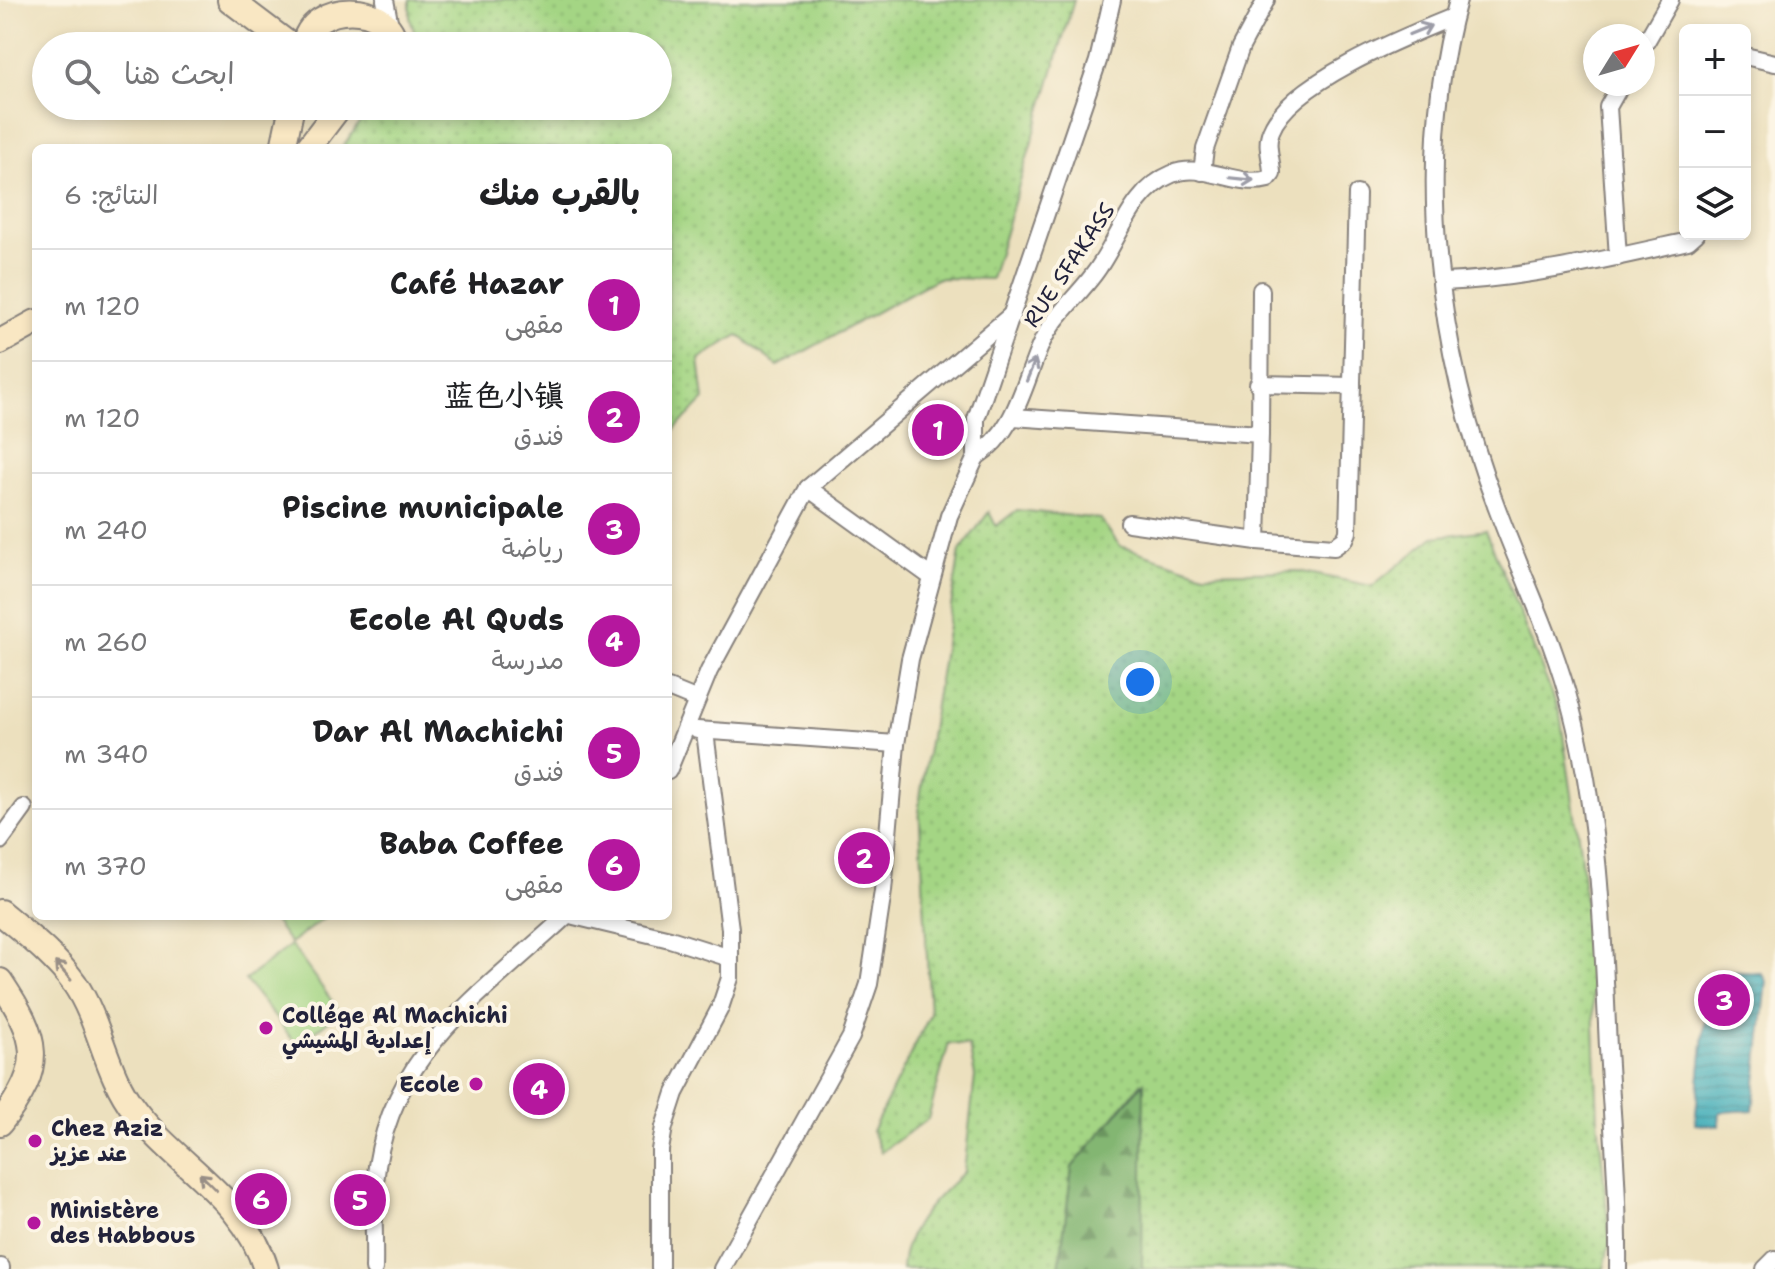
<!DOCTYPE html>
<html lang="ar">
<head>
<meta charset="utf-8">
<style>
	body { margin:0; font-family:"Shantell Sans","Playpen Sans Arabic","LXGW WenKai TC",sans-serif; background:#f2f2f2; color:#202124; direction:rtl }
	.controls { position:absolute; right:24px; top:24px; display:grid; overflow:hidden; border-radius:12px; box-shadow:0 4px 12px #0003 }
	.controls button { width:72px; height:72px; display:grid; place-items:center; padding:0; border:0; border-bottom:2px solid #e0e0e0; background:#fff; color:#202124; font:40px sans-serif }
	.compass { position:absolute; left:1583px; top:24px; width:72px; height:72px; border-radius:50%; background:#fff; box-shadow:0 4px 12px #0003; rotate:53deg }
	.you { position:absolute; left:1140px; top:682px; width:28px; height:28px; margin:-20px; border:6px solid #fff; border-radius:50%; background:#1a73e8; box-shadow:0 0 0 12px #1a73e833 }
	.badge { display:grid; place-items:center; width:52px; height:52px; border-radius:50%; background:#b5179e; color:#fff; font-size:26px; font-weight:700 }
	.pin { position:absolute; translate:-50% -50%; border:4px solid #fff; box-shadow:0 2px 8px #0006 }
	.list { margin:0; padding:0; list-style:none }
	h2 { display:flex; justify-content:space-between; align-items:center; height:104px; margin:0; padding:0 32px; font-size:34px }
	h2 small { font-size:26px; font-weight:400; color:#757577 }
	.list li { display:grid; grid-template-columns:52px 1fr auto; gap:24px; align-items:center; box-sizing:border-box; height:112px; padding:0 32px; border-top:2px solid #e0e0e0 }
	.list b { display:block; font-size:30px; white-space:nowrap }
	.list p { margin:0; font-size:26px; white-space:nowrap; color:#757577 }
	.list em { font-size:26px; font-style:normal; color:#757577 }
	.icon { flex:none; width:44px; height:44px; fill:none; stroke:currentColor; stroke-width:2; stroke-linecap:round; stroke-linejoin:round }
	.map { position:relative; flex:none; width:1775px; height:1269px; overflow:hidden; direction:ltr }
	.search { position:absolute; background:#fff; box-shadow:0 4px 12px #0003; left:32px; top:32px; width:640px; height:88px; display:flex; align-items:center; gap:20px; box-sizing:border-box; padding:0 28px; border-radius:44px; color:#757577; font-size:30px }
	.panel { position:absolute; background:#fff; box-shadow:0 4px 12px #0003; left:32px; top:144px; width:640px; height:776px; border-radius:12px; direction:rtl }
	.map>svg:first-child { display:block }
	.grass { fill:url(#grass-dots); stroke:#637c60; stroke-width:2 }
	.forest { fill:url(#forest-firs); stroke:#526c56; stroke-width:2 }
	.garden { fill:#a4d584; stroke:#637c60; stroke-width:2 }
	.water { fill:url(#water-rules); stroke:#2e667a; stroke-width:2 }
	.lines { fill:none; stroke-linecap:round; stroke-linejoin:round }
	.street-casing { stroke:#87817c; stroke-width:20 }
	.secondary-casing { stroke:#87817c; stroke-width:28 }
	.street { stroke:#fff; stroke-width:16 }
	.secondary { stroke:#f9e7c3; stroke-width:24 }
	.oneway { stroke:#9c9ca7 }
	.oneway2 { stroke:#988e86 }
	.poi-dot { fill:#b5179e; stroke:#fcf5e5; stroke-width:3 }
	.labels { text-anchor:middle; dominant-baseline:central; stroke-width:8; stroke-linejoin:round; paint-order:stroke }
	.street-label { font-size:22px; fill:#22223b; stroke:#fcf5e5 }
	.poi-label { font-size:22px; font-weight:bold; fill:#22223b; stroke:#fcf5e5; text-anchor:start }
</style>
</head>
<body>
<div class="map">
<svg width="1775" height="1269" viewBox="0 0 1775 1269">
	<defs>
		<pattern id="grass-dots" width="8" height="8" patternUnits="userSpaceOnUse" patternTransform="scale(2)"><rect width="8" height="8" fill="#a4d584"/><path d="M2 2h.1M6 6h.1" fill="none" stroke="#8db773" stroke-width="1.8" stroke-linecap="round"/></pattern>
		<pattern id="forest-firs" width="22" height="20" patternUnits="userSpaceOnUse" patternTransform="scale(2)"><rect width="22" height="20" fill="#83b672"/><path d="M5 1l3.5 6h-7zM16 11l3.5 6h-7z" fill="#6b945f"/></pattern>
		<pattern id="water-rules" width="6" height="5" patternUnits="userSpaceOnUse" patternTransform="scale(2)"><rect width="6" height="5" fill="#3babb8"/><path d="M0 2.5h6" fill="none" stroke="#318b97"/></pattern>
	</defs>
	<rect width="100%" height="100%" fill="#fcf5e5"/>
	<filter id="ink" filterUnits="userSpaceOnUse"><feTurbulence type="fractalNoise" baseFrequency=".0125" numOctaves="2"/><feDisplacementMap in="SourceGraphic" scale="16" xChannelSelector="R" yChannelSelector="G"/><feConvolveMatrix kernelMatrix="1 2 1 2 8 2 1 2 1" color-interpolation-filters="sRGB"/></filter>
	<filter id="wash" filterUnits="userSpaceOnUse"><feTurbulence type="fractalNoise" baseFrequency=".006" numOctaves="4" result="noise"/><feDisplacementMap in="SourceGraphic" scale="32" xChannelSelector="R" yChannelSelector="G"/><feGaussianBlur stdDeviation="1.8" result="paint"/><feColorMatrix in="noise" values="0 0 0 0 0 0 0 0 0 0 0 0 0 0 0 0 0 1.4 0 .05"/><feComposite in="paint" operator="in"/></filter>
	<g filter="url(#wash)">
		<rect width="100%" height="100%" fill="#ece0be"/>
		<g class="grass">
			<polygon points="410,0 1074,0 991,279 938,278 778,366 738,335 699,359 704,400 668,436 668,148 342,148 371,106 658,106 658,46 419,46 410,19"/>
			<path d="M1017,510L1100,519L1120,546L1204,573L1298,571L1372,586L1434,537L1486,530L1560,714L1580,849L1592,979L1598,1119L1610,1242L1604,1269H1141V1083L1073,1168L1060,1269H902C904,1228 935,1198 964,1172L975,1076L969,1046L949,1043L928,1119L881,1152L872,1131L930,1015L919,804L960,551L989,512L996,526Z"/>
		</g>
		<polygon class="forest" points="1144,1082 1142,1269 1059,1269 1072,1167"/>
		<g class="garden">
			<polygon points="278,916 327,916 290,943 273,920"/>
			<polygon points="291,945 340,1012 297,1045 245,980"/>
		</g>
		<polygon class="water" points="1722,971 1762,973 1767,981 1753,1110 1720,1112 1719,1126 1695,1124 1709,981"/>
	</g>
	<g filter="url(#ink)">
		<g class="lines">
			<g class="street-casing">
				<g id="street">
					<polyline points="385,0 390,26"/>
					<path d="M1458,0C1413,165 1437,353 1498,511C1523,578 1555,642 1572,712C1600,822 1603,935 1608,1048C1612,1121 1619,1195 1618,1269"/>
					<polyline points="1643,47 1670,0"/>
					<polyline points="1745,56 1775,63"/>
					<polyline points="1202,172 1205,149 1241,47 1266,0"/>
					<polyline points="1618,257 1608,107 1621,84"/>
					<path d="M1443,282C1525,279 1607,259 1688,241L1696,234"/>
					<polyline points="1258,384 1352,386"/>
					<polyline points="1013,417 1260,434 1257,541 1129,523"/>
					<polyline points="1260,434 1261,290"/>
					<path d="M976,457C1017,430 1023,384 1042,342C1054,316 1077,297 1094,274C1119,242 1130,191 1172,174C1203,161 1236,188 1268,179L1272,174C1272,159 1265,145 1271,131C1290,82 1406,36 1453,17"/>
					<polyline points="808,488 930,576"/>
					<polyline points="1257,541 1334,547 1345,539 1348,532 1357,194"/>
					<polyline points="668,688 695,699"/>
					<polyline points="697,730 896,744"/>
					<polyline points="668,771 709,671 808,488 1010,316"/>
					<polyline points="0,841 24,808"/>
					<polyline points="574,916 670,939 730,958"/>
					<polyline points="1,1267 1,1269"/>
					<path d="M374,1269C375,1241 372,1211 375,1183C386,1055 480,996 566,916"/>
					<polyline points="660,1269 660,1150 664,1127 675,1093 720,1008 730,978 730,929 705,732"/>
					<polyline points="722,1269 851,1037 869,984 883,891 896,744 910,659 949,516 976,457 976,419 1098,61 1112,0"/>
					<polyline points="1765,1269 1775,1259"/>
				</g>
			</g>
			<g class="secondary-casing">
				<g id="secondary">
					<polyline points="230,0 291,46"/>
					<path d="M304,46C310,0 392,0 395,46"/>
					<polyline points="283,148 292,106"/>
					<polyline points="308,148 340,106"/>
					<polyline points="0,342 36,322"/>
					<path d="M0,912C26,934 55,956 75,984C101,1023 105,1073 135,1111C177,1166 245,1198 266,1269"/>
					<path d="M0,981C39,1039 46,1065 0,1123"/>
				</g>
			</g>
			<use href="#street" class="street"/>
			<use href="#secondary" class="secondary"/>
		</g>
		<defs><path id="oneway-shaft" d="M-6 0H5M1.5-3L5.5 0L1.5 3" fill="none" stroke-width="1.6" stroke-linecap="round" stroke-linejoin="round" transform="scale(2)"/></defs>
		<g class="oneway">
			<use href="#oneway-shaft" transform="translate(1420 30) rotate(-22)"/>
			<use href="#oneway-shaft" transform="translate(1242 179) rotate(6)"/>
			<use href="#oneway-shaft" transform="translate(1031 370) rotate(-68)"/>
		</g>
		<g class="oneway2">
			<use href="#oneway-shaft" transform="translate(63 971) rotate(-131)"/>
			<use href="#oneway-shaft" transform="translate(208 1182) rotate(-135)"/>
		</g>
	</g>
	<g class="poi-dot">
		<circle cx="266" cy="1028" r="8"/>
		<circle cx="476" cy="1084" r="8"/>
		<circle cx="35" cy="1141" r="8"/>
		<circle cx="34" cy="1223" r="8"/>
	</g>
	<g class="labels">
		<g class="street-label">
			<text transform="translate(1069 265) rotate(-56)">RUE SFAKASS</text>
		</g>
		<g class="poi-label">
			<text x="282" y="1015">Collége Al Machichi<tspan x="282" dy="25">إعدادية المشيشي</tspan></text>
			<text x="460" y="1084" text-anchor="end">Ecole</text>
			<text x="51" y="1128">Chez Aziz<tspan x="51" dy="25">عند عزيز</tspan></text>
			<text x="50" y="1210">Ministère<tspan x="50" dy="25">des Habbous</tspan></text>
		</g>
	</g>
</svg>
<div class="controls">
<button>+</button>
<button>−</button>
<button><svg class="icon" aria-label="layers" viewBox="0 0 24 24"><path d="M12 4l9 5-9 5-9-5zM3 14l9 5 9-5"/></svg></button>
</div>
<svg class="compass" viewBox="-18 -18 36 36"><path d="M0-13l5 13h-10z" fill="#e53935"/><path d="M0 13l5-13h-10z" fill="#757577"/></svg>
<div class="you"></div>
<div class="pin badge" style="left:938px;top:430px">1</div>
<div class="pin badge" style="left:864px;top:858px">2</div>
<div class="pin badge" style="left:1724px;top:1000px">3</div>
<div class="pin badge" style="left:539px;top:1089px">4</div>
<div class="pin badge" style="left:360px;top:1200px">5</div>
<div class="pin badge" style="left:261px;top:1199px">6</div>
<div class="search"><svg class="icon" aria-label="search" viewBox="0 0 24 24"><circle cx="10" cy="10" r="6"/><path d="M15 15l6 6"/></svg>ابحث هنا</div>
<section class="panel">
<h2>بالقرب منك<small>النتائج: 6</small></h2>
<ul class="list">
<li><span class="badge">1</span><div><b>Café Hazar</b><p>مقهى</p></div><em>120 m</em></li>
<li><span class="badge">2</span><div><b>蓝色小镇</b><p>فندق</p></div><em>120 m</em></li>
<li><span class="badge">3</span><div><b>Piscine municipale</b><p>رياضة</p></div><em>240 m</em></li>
<li><span class="badge">4</span><div><b>Ecole Al Quds</b><p>مدرسة</p></div><em>260 m</em></li>
<li><span class="badge">5</span><div><b>Dar Al Machichi</b><p>فندق</p></div><em>340 m</em></li>
<li><span class="badge">6</span><div><b>Baba Coffee</b><p>مقهى</p></div><em>370 m</em></li>
</ul>
</section>
</div>
</body>
</html>
